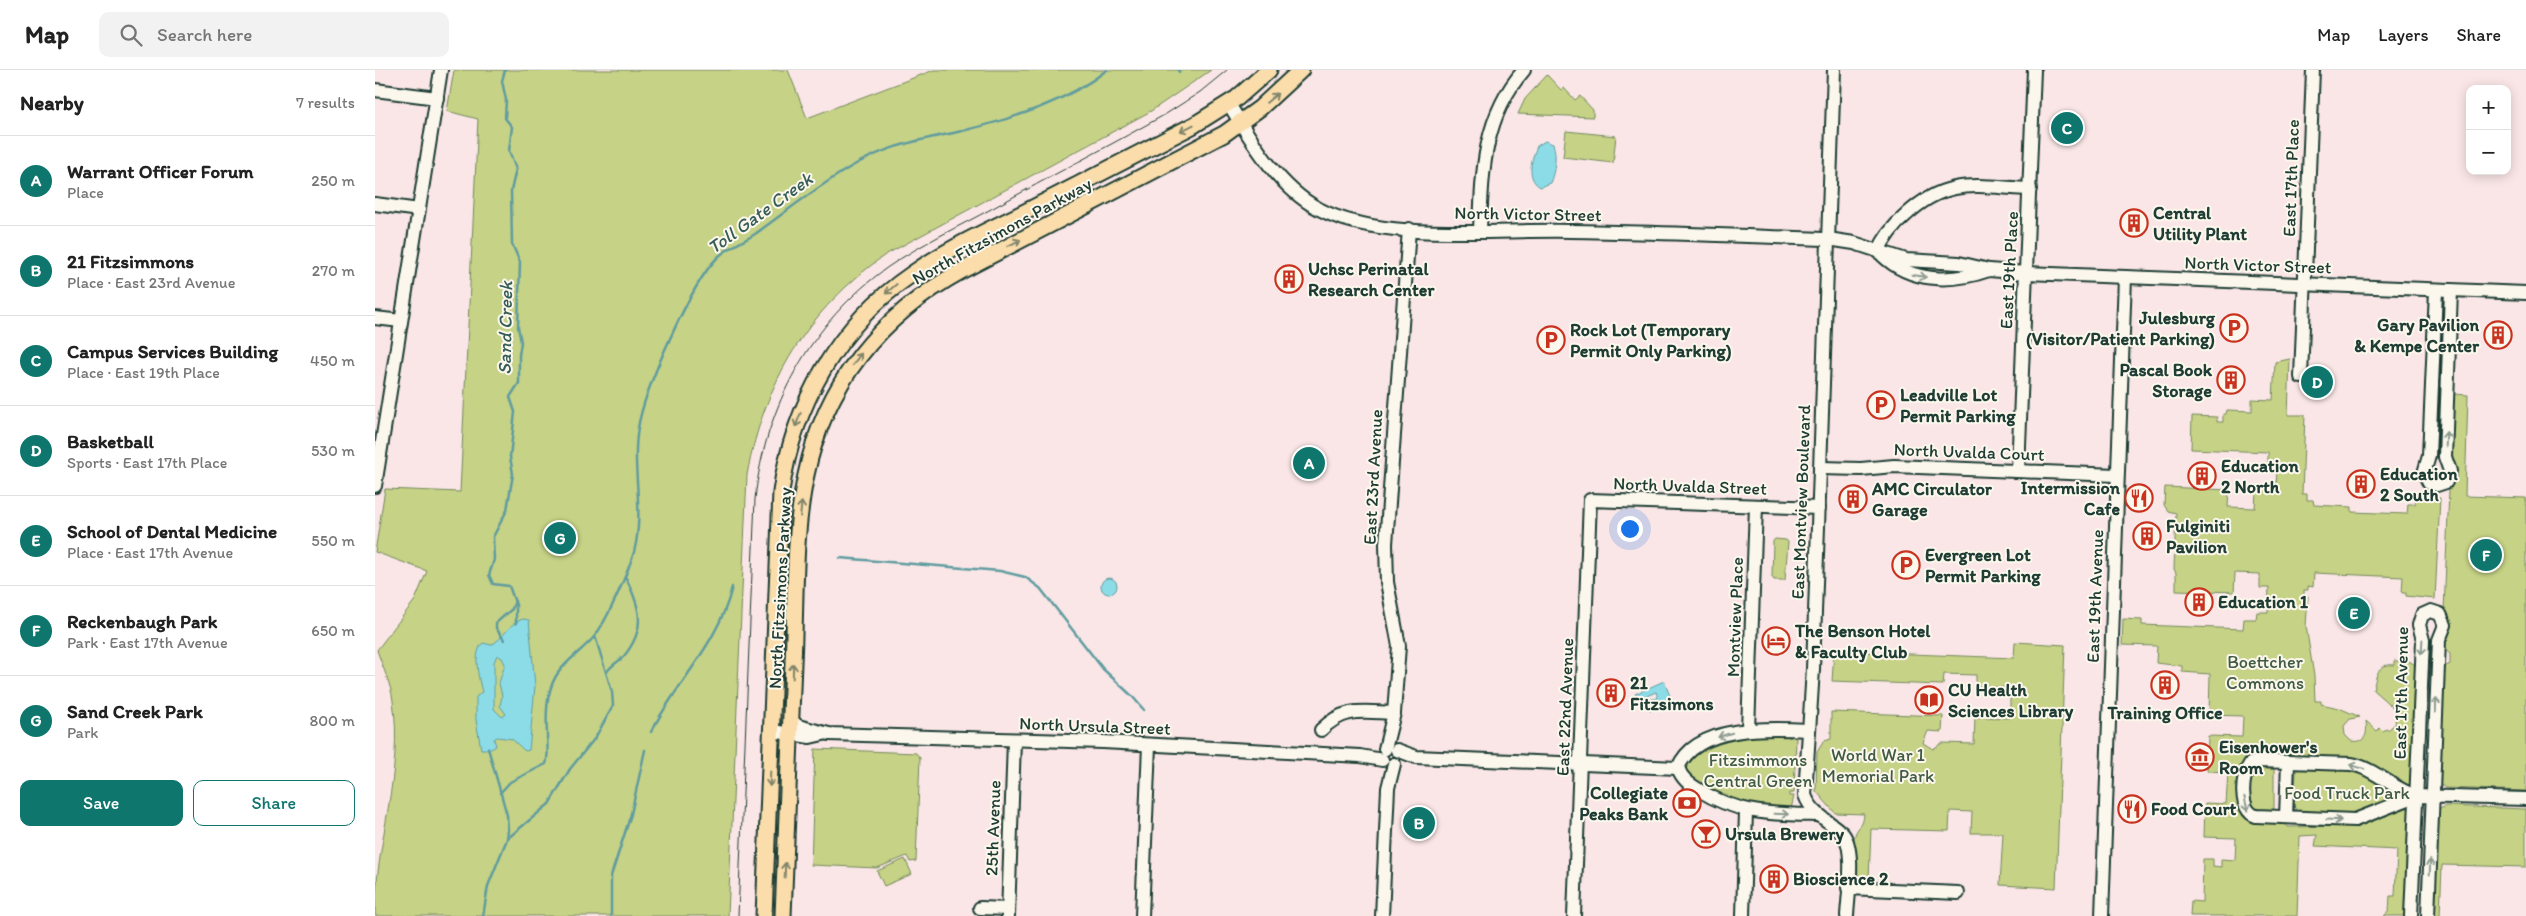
<!DOCTYPE html>
<html lang="en">
<head>
<meta charset="utf-8">
<style>
	body { margin:0; font-family:Itim,sans-serif; background:#f2f2f2; color:#222 }
	.controls { position:absolute; right:15px; top:15px; display:grid; overflow:hidden; border-radius:10px; box-shadow:0 2px 12px #0003 }
	.controls button { width:45px; height:45px; display:grid; place-items:center; padding:0; border:0; border-bottom:1px solid #e0e0e0; background:#fff; color:#222; font:25px sans-serif }
	.you { position:absolute; left:1254px; top:458px; width:18px; height:18px; margin:-12px; border:4px solid #fff; border-radius:50%; background:#1a73e8; box-shadow:0 0 0 8px #1a73e833 }
	.badge { display:grid; place-items:center; width:32px; height:32px; border-radius:50%; background:#0f766e; color:#fff; font-size:16px; font-weight:700 }
	.pin { position:absolute; translate:-50% -50%; border:2px solid #fff; box-shadow:0 1px 5px #0006 }
	.list { margin:0; padding:0; list-style:none }
	h2 { display:flex; justify-content:space-between; align-items:center; height:65px; margin:0; padding:0 20px; font-size:21px }
	h2 small { font-size:16px; font-weight:400; color:#767676 }
	.list li { display:grid; grid-template-columns:32px 1fr auto; gap:15px; align-items:center; box-sizing:border-box; height:90px; padding:0 20px; border-top:1px solid #e0e0e0 }
	.list b { display:block; font-size:19px; white-space:nowrap }
	.list p { margin:0; font-size:16px; white-space:nowrap; color:#767676 }
	.list em { font-size:16px; font-style:normal; color:#767676 }
	.actions { display:flex; gap:10px; padding:15px 20px }
	.actions a { flex:1; padding:11px 0; border:1px solid #0f766e; border-radius:10px; text-align:center; font-size:18px; color:#0f766e }
	.actions .main { background:#0f766e; color:#fff }
	.icon { flex:none; width:28px; height:28px; fill:none; stroke:currentColor; stroke-width:2; stroke-linecap:round; stroke-linejoin:round }
	.map { position:relative; flex:none; width:2151px; height:846px; overflow:hidden }
	header { display:flex; align-items:center; gap:30px; box-sizing:border-box; height:70px; padding:0 25px; background:#fff; border-bottom:1px solid #e0e0e0 }
	header strong { font-size:24px }
	nav { display:flex; gap:28px; margin-inline-start:auto; font-size:18px }
	.search { width:350px; height:45px; background:#f2f2f2; display:flex; align-items:center; gap:12px; box-sizing:border-box; padding:0 18px; border-radius:10px; color:#767676; font-size:19px }
	main { display:flex }
	aside { flex:1; background:#fff }
	.map>svg:first-child { display:block }
	.green { fill:#c6d285; stroke:#72885c }
	.water { fill:#8cdce8; stroke:#609ca0; fill-rule:evenodd }
	.lines { fill:none; stroke-linecap:round; stroke-linejoin:round }
	.stream { stroke:#609ca0; stroke-width:2.5 }
	.minor-casing { stroke:#1f3d34; stroke-width:16 }
	.major-casing { stroke:#1f3d34; stroke-width:19 }
	.minor { stroke:#fbf7ec; stroke-width:12 }
	.major { stroke:#faddab; stroke-width:15 }
	.tram { stroke:#1f3d34; stroke-width:1 }
	.oneway { stroke:#82856a }
	.oneway2 { stroke:#8d9a90 }
	.labels { text-anchor:middle; dominant-baseline:central; stroke-width:4; stroke-linejoin:round; paint-order:stroke }
	.street-label { font-size:18px; fill:#1f3d34; stroke:#fbf7ec }
	.poi-label { font-size:18px; font-weight:bold; fill:#1f3d34; stroke:#fbf7ec; text-anchor:start }
	.park-label { font-size:18px; fill:#405b44; stroke:#fbf7ec }
	.water-label { font-size:19px; font-style:italic; fill:#355d58; stroke:#fbf7ec }
</style>
</head>
<body>
<header>
<strong>Map</strong>
<div class="search"><svg class="icon" aria-label="search" viewBox="0 0 24 24"><circle cx="10" cy="10" r="6"/><path d="M15 15l6 6"/></svg>Search here</div>
<nav><a>Map</a><a>Layers</a><a>Share</a></nav>
</header>
<main>
<aside>
<h2>Nearby<small>7 results</small></h2>
<ul class="list">
<li><span class="badge">A</span><div><b>Warrant Officer Forum</b><p>Place</p></div><em>250 m</em></li>
<li><span class="badge">B</span><div><b>21 Fitzsimmons</b><p>Place · East 23rd Avenue</p></div><em>270 m</em></li>
<li><span class="badge">C</span><div><b>Campus Services Building</b><p>Place · East 19th Place</p></div><em>450 m</em></li>
<li><span class="badge">D</span><div><b>Basketball</b><p>Sports · East 17th Place</p></div><em>530 m</em></li>
<li><span class="badge">E</span><div><b>School of Dental Medicine</b><p>Place · East 17th Avenue</p></div><em>550 m</em></li>
<li><span class="badge">F</span><div><b>Reckenbaugh Park</b><p>Park · East 17th Avenue</p></div><em>650 m</em></li>
<li><span class="badge">G</span><div><b>Sand Creek Park</b><p>Park</p></div><em>800 m</em></li>
</ul>
<div class="actions"><a class="main">Save</a><a>Share</a></div>
</aside>
<div class="map">
<svg width="2151" height="846" viewBox="0 0 2151 846">
	<rect width="100%" height="100%" fill="#fae6e6"/>
	<filter id="ink" filterUnits="userSpaceOnUse"><feTurbulence type="fractalNoise" baseFrequency=".02" numOctaves="2"/><feDisplacementMap in="SourceGraphic" scale="10" xChannelSelector="R" yChannelSelector="G"/><feConvolveMatrix kernelMatrix="1 2 1 2 8 2 1 2 1" color-interpolation-filters="sRGB"/></filter>
	<g filter="url(#ink)">
		<g class="green">
			<path d="M79,0H413L432,48L559,0H836L776,41L510,185C432,241 390,310 372,405L353,846H0C0,773 29,704 18,631C16,614 7,596 2,580L40,530L52,501L0,482L10,419L85,422L103,49L72,41Z"/>
			<polygon points="1172,5 1186,20 1189,18 1200,30 1205,26 1218,40 1218,47 1143,44 1150,29"/>
			<polygon points="1191,61 1241,66 1238,93 1188,87"/>
			<path d="M1915,289L1913,345H1930L1927,424H1932V430H1938L1939,435L1977,437V442L2032,444L2033,434H2040L2041,427L2065,428L2060,529L2031,526V523H2027L2028,507L1939,503L1938,517L1933,516V520H1929V526H1933L1931,556L1939,606L1940,631H1946V634L1964,638L1985,647L1975,649L1969,656L1970,665L1976,671C1993,674 1992,661 1991,651L2002,661L2005,658L2008,661L2011,659L2013,660L2021,653L2020,651L2022,648L2019,645L2022,641L1998,620C2001,607 2002,593 2019,595V591H2034L2040,595L2036,712L2032,716L1997,698L1899,688V737L1896,753L1909,751L1913,757L1978,756L2029,735L2035,740L2032,846H2009L2014,841L2015,826H2020L2022,780L1940,776L1942,765L1925,766L1922,846H1815L1816,831L1827,832L1828,789H1838V796L1846,797V789L1860,790L1861,768L1829,767L1830,733L1851,734L1853,702L1832,701L1833,666L1867,667L1868,646L1834,645L1835,604L1807,602V596L1781,593L1782,576L1747,575L1748,549L1767,550V555L1868,559L1869,549H1881L1882,542H1893L1894,518H1885V504L1860,503L1859,522L1801,520V503L1799,499L1801,443L1793,441L1789,435L1790,417L1854,420L1853,437L1880,438L1881,421H1892V416H1901L1902,401L1893,400V382L1816,379L1817,346L1842,347V352H1848V344H1851L1852,340L1877,341V329L1898,330L1900,292Z"/>
			<polygon points="1937,304 1949,305 1948,320 1936,320"/>
			<path d="M2078,324L2093,325L2090,426L2151,428V721L2070,718L2063,712L2069,597L2075,594V584L2068,578C2072,564 2080,553 2069,541Z"/>
			<polygon points="1400,469 1411,470 1413,472 1410,510 1399,510 1397,507 1398,471"/>
			<path d="M1640,572L1690,575L1681,818L1625,815L1628,763H1596L1597,742L1575,741L1574,761L1496,759L1494,810L1482,812C1476,803 1477,775 1480,765C1483,755 1488,758 1489,744L1460,743L1441,721L1442,682L1449,671L1456,669V642L1568,646L1567,662L1553,661L1548,673L1558,679L1567,673L1599,674L1600,647L1635,648V618L1601,616V605L1569,604L1568,615L1457,611L1459,581L1639,588Z"/>
			<path d="M1414,664V668L1418,665L1421,668L1419,723H1414V726H1419L1416,739L1374,737L1330,718L1313,703L1310,704L1309,696C1325,679 1346,672 1368,668V665Z"/>
			<polygon points="440,679 541,683 545,688 541,791 535,792 532,786 502,798 436,795"/>
			<polygon points="1924,698 1974,699 1989,704 2019,723 2019,726 1983,744 1922,742 1919,736 1921,702"/>
			<polygon points="2070,736 2151,739 2151,797 2067,795 2065,846 2057,846 2062,741"/>
			<polygon points="530,789 537,804 509,816 502,801"/>
		</g>
		<g class="water">
			<path d="M1170,71L1178,74C1182,85 1180,101 1175,113L1165,117C1150,107 1157,89 1162,76Z"/>
			<circle cx="734" cy="516" r="8"/>
			<path d="M148,549L154,550L160,616L154,680L150,681L137,669L122,667L119,669L121,676L116,679H106L101,650V627L107,622C104,610 97,583 108,573L116,575C130,568 133,553 148,549ZM122,585L127,588L130,594L124,613L127,626L125,636L131,644L127,647L119,639V592Z"/>
			<polygon points="1289,611 1295,626 1292,627 1293,630 1286,633 1286,636 1275,640 1271,630 1283,628 1281,622 1262,630 1260,624"/>
		</g>
		<g class="lines">
			<g class="stream">
				<polyline points="130,0 127,11 131,30 130,48 137,57 134,81 141,99 136,121 137,174 145,192 143,257 146,272 144,285 144,313 135,327 140,342 135,387 138,404 132,440 118,467 119,490 114,505 118,514 134,516 141,535 141,554"/>
				<polyline points="803,0 804,2"/>
				<polyline points="465,488 625,501 650,507 665,518 728,599 757,626 769,640"/>
				<polyline points="129,570 121,558 121,553 137,539 140,531"/>
				<path d="M232,602C236,595 244,592 249,586C272,558 265,537 251,508"/>
				<path d="M276,662C302,612 344,573 357,517"/>
				<path d="M125,723L135,712L171,694C174,684 172,674 172,664C171,645 171,623 181,606C190,591 208,580 219,567C232,551 253,502 259,482C270,440 256,399 263,358C269,320 316,214 342,188C353,177 368,172 380,164C411,142 440,118 474,98C516,73 545,71 591,60C640,48 691,32 732,0"/>
				<polyline points="133,768 174,734 195,699 220,668 238,636 237,622 220,566"/>
				<polyline points="108,846 113,816 132,769 133,760 132,745 113,678"/>
				<polyline points="236,846 236,806 256,744 270,680"/>
			</g>
			<g class="minor-casing">
				<g id="minor">
					<path d="M1459,0L1438,599L1430,725C1436,743 1453,750 1467,763C1481,777 1473,826 1472,846"/>
					<polyline points="0,20 62,28"/>
					<path d="M854,34C877,72 904,118 944,139C1008,173 1123,159 1195,161C1281,162 1367,166 1453,169L1479,173L1531,190L1584,193L1614,200L1651,203L2151,223"/>
					<polyline points="0,134 44,140"/>
					<path d="M1105,161C1107,102 1108,47 1149,0"/>
					<path d="M1503,182C1510,166 1518,156 1531,145C1573,106 1603,117 1655,119"/>
					<path d="M1507,185C1536,213 1577,213 1614,200"/>
					<polyline points="2061,220 2054,386 2049,403 2054,413 2062,415 2071,412 2075,401 2070,387 2076,220"/>
					<polyline points="0,248 26,251"/>
					<polyline points="1926,307 1938,0"/>
					<polyline points="1445,398 1486,399 1519,396 1741,405"/>
					<polyline points="1643,401 1659,0"/>
					<polyline points="0,416 66,0"/>
					<polyline points="416,650 423,656 454,664 728,672 985,686 1007,690"/>
					<path d="M946,660C970,636 988,642 1019,643"/>
					<polyline points="1373,660 1381,436"/>
					<path d="M1433,660C1396,658 1321,654 1303,698C1307,709 1314,714 1324,720C1364,745 1398,744 1443,745"/>
					<polyline points="397,661 435,667 448,664"/>
					<polyline points="1010,679 1019,643 1024,576 1012,512 1011,474 1034,159"/>
					<polyline points="1022,680 1041,687 1303,698"/>
					<path d="M2041,726L1980,750L1881,746C1864,741 1866,707 1875,694L1884,691L1976,694C1999,698 2018,719 2041,726L2151,729"/>
					<polyline points="1911,747 1913,692"/>
					<polyline points="1473,818 1583,823"/>
					<polyline points="605,838 633,839"/>
					<polyline points="633,846 639,671"/>
					<polyline points="767,846 774,675"/>
					<polyline points="1007,846 1013,718 1019,694"/>
					<polyline points="1199,846 1215,430 1444,438"/>
					<polyline points="1368,846 1371,741"/>
					<polyline points="1727,846 1750,207"/>
					<polyline points="2036,846 2048,570 2044,555 2047,545 2056,541 2065,544 2070,555 2064,570 2053,846"/>
				</g>
			</g>
			<g class="major-casing">
				<g id="major">
					<path d="M389,846L406,422C418,334 464,254 537,204C572,179 612,161 650,142C706,113 762,84 819,55L862,28L894,0"/>
					<path d="M408,846C411,762 415,678 418,593C421,532 418,466 431,405C450,313 506,245 588,200L849,64L885,38L926,0"/>
				</g>
			</g>
			<use href="#minor" class="minor"/>
			<use href="#major" class="major"/>
			<path class="tram" d="M363,846L380,429C390,336 436,252 513,197C546,174 583,157 618,138C676,106 734,76 791,44L825,22L852,0"/>
		</g>
		<defs><path id="oneway-shaft" d="M-6 0H5M1.5-3L5.5 0L1.5 3" fill="none" stroke-width="1.6" stroke-linecap="round" stroke-linejoin="round" transform="scale(1.25)"/></defs>
		<g class="oneway">
			<use href="#oneway-shaft" transform="translate(897 28) rotate(-40)"/>
			<use href="#oneway-shaft" transform="translate(812 58) rotate(153)"/>
			<use href="#oneway-shaft" transform="translate(639 173) rotate(-27)"/>
			<use href="#oneway-shaft" transform="translate(516 219) rotate(139)"/>
			<use href="#oneway-shaft" transform="translate(482 289) rotate(-54)"/>
			<use href="#oneway-shaft" transform="translate(423 350) rotate(111)"/>
			<use href="#oneway-shaft" transform="translate(426 439) rotate(-84)"/>
			<use href="#oneway-shaft" transform="translate(418 601) rotate(-88)"/>
			<use href="#oneway-shaft" transform="translate(395 709) rotate(92)"/>
			<use href="#oneway-shaft" transform="translate(410 800) rotate(-88)"/>
		</g>
		<g class="oneway2">
			<use href="#oneway-shaft" transform="translate(1544 206) rotate(10)"/>
			<use href="#oneway-shaft" transform="translate(2071 369) rotate(-88)"/>
			<use href="#oneway-shaft" transform="translate(2047 577) rotate(93)"/>
			<use href="#oneway-shaft" transform="translate(2061 635) rotate(-88)"/>
			<use href="#oneway-shaft" transform="translate(1350 665) rotate(163)"/>
			<use href="#oneway-shaft" transform="translate(1982 697) rotate(-164)"/>
			<use href="#oneway-shaft" transform="translate(1871 734) rotate(77)"/>
			<use href="#oneway-shaft" transform="translate(1406 744) rotate(2)"/>
			<use href="#oneway-shaft" transform="translate(1959 750) rotate(3)"/>
			<use href="#oneway-shaft" transform="translate(2055 797) rotate(-88)"/>
		</g>
	</g>
	<defs>
		<g id="building-ring" transform="scale(1.4375)"><circle r="9.5" fill="#fbf7ec" stroke="#c8321e" stroke-width="1.5"/><path d="M-4-6H4V6H1V3H-1V6H-4ZM-2.5-4.3h1.7v1.8h-1.7ZM.8-4.3h1.7v1.8H.8ZM-2.5-1h1.7V.8h-1.7ZM.8-1h1.7V.8H.8Z" fill="#c8321e"/></g>
		<g id="parking-ring" transform="scale(1.4375)"><circle r="9.5" fill="#fbf7ec" stroke="#c8321e" stroke-width="1.5"/><path d="M-3.5-5.5H1a3.5 3.5 0 0 1 0 7H-1V5.5H-3.5ZM-1-3.4V-.6H.8a1.4 1.4 0 0 0 0-2.8Z" fill="#c8321e"/></g>
		<g id="restaurant-ring" transform="scale(1.4375)"><circle r="9.5" fill="#fbf7ec" stroke="#c8321e" stroke-width="1.5"/><path d="M-5-6h1v4h1v-4h1v4h1v-4h1v5L-1.5 .5V6h-2V.5L-5-1ZM5-6V6H3V1.5H1.5Q1.5-4 5-6Z" fill="#c8321e"/></g>
		<g id="hotel-ring" transform="scale(1.4375)"><circle r="9.5" fill="#fbf7ec" stroke="#c8321e" stroke-width="1.5"/><path d="M-6-4.5h1.5V1H6V5H4.5V3h-9V5H-6ZM-4 0a1.8 1.8 0 1 1 3.6 0ZM.5 0V-2.5h3Q6-2.5 6 0Z" fill="#c8321e"/></g>
		<g id="library-ring" transform="scale(1.4375)"><circle r="9.5" fill="#fbf7ec" stroke="#c8321e" stroke-width="1.5"/><path d="M-6-4Q-3-5.5-.7-3.5V5Q-3 3-6 4ZM6-4Q3-5.5 .7-3.5V5Q3 3 6 4Z" fill="#c8321e"/></g>
		<g id="museum-ring" transform="scale(1.4375)"><circle r="9.5" fill="#fbf7ec" stroke="#c8321e" stroke-width="1.5"/><path d="M0-6L6-3V-2H-6V-3ZM-5-1h2V3h-2ZM-1-1h2V3h-2ZM3-1h2V3H3ZM-6 4H6V6H-6Z" fill="#c8321e"/></g>
		<g id="bank-ring" transform="scale(1.4375)"><circle r="9.5" fill="#fbf7ec" stroke="#c8321e" stroke-width="1.5"/><path d="M-6-4H6V4H-6ZM0-2.3a2.3 2.3 0 1 0 0 4.6a2.3 2.3 0 1 0 0-4.6Z" fill="#c8321e"/></g>
		<g id="bar-ring" transform="scale(1.4375)"><circle r="9.5" fill="#fbf7ec" stroke="#c8321e" stroke-width="1.5"/><path d="M-6-5H6L.8 .8V4.5H3.5V6h-7V4.5H-.8V.8Z" fill="#c8321e"/></g>
	</defs>
	<g fill-rule="evenodd">
		<use href="#building-ring" x="1759" y="153"/>
		<use href="#building-ring" x="914" y="209"/>
		<use href="#parking-ring" x="1859" y="258"/>
		<use href="#building-ring" x="2123" y="265"/>
		<use href="#parking-ring" x="1176" y="270"/>
		<use href="#building-ring" x="1856" y="310"/>
		<use href="#parking-ring" x="1506" y="335"/>
		<use href="#building-ring" x="1827" y="406"/>
		<use href="#building-ring" x="1986" y="414"/>
		<use href="#restaurant-ring" x="1764" y="428"/>
		<use href="#building-ring" x="1478" y="429"/>
		<use href="#building-ring" x="1772" y="466"/>
		<use href="#parking-ring" x="1531" y="495"/>
		<use href="#building-ring" x="1824" y="532"/>
		<use href="#hotel-ring" x="1401" y="571"/>
		<use href="#building-ring" x="1790" y="615"/>
		<use href="#building-ring" x="1236" y="623"/>
		<use href="#library-ring" x="1554" y="630"/>
		<use href="#museum-ring" x="1825" y="687"/>
		<use href="#bank-ring" x="1312" y="733"/>
		<use href="#restaurant-ring" x="1757" y="739"/>
		<use href="#bar-ring" x="1331" y="764"/>
		<use href="#building-ring" x="1399" y="809"/>
	</g>
	<g class="labels">
		<g class="street-label">
			<text transform="translate(1916 108) rotate(-88)">East 17th Place</text>
			<text transform="translate(1153 144) rotate(1)">North Victor Street</text>
			<text transform="translate(627 161) rotate(-29)">North Fitzsimons Parkway</text>
			<text transform="translate(1883 195) rotate(2)">North Victor Street</text>
			<text transform="translate(1634 200) rotate(-87)">East 19th Place</text>
			<text transform="translate(1594 382) rotate(2)">North Uvalda Court</text>
			<text transform="translate(998 407) rotate(-87)">East 23rd Avenue</text>
			<text transform="translate(1315 416) rotate(2)">North Uvalda Street</text>
			<text transform="translate(1426 432) rotate(-88)">East Montview Boulevard</text>
			<text transform="translate(405 518) rotate(-87)">North Fitzsimons Parkway</text>
			<text transform="translate(1720 526) rotate(-88)">East 19th Avenue</text>
			<text transform="translate(1360 547) rotate(-88)">Montview Place</text>
			<text transform="translate(2026 623) rotate(-89)">East 17th Avenue</text>
			<text transform="translate(1190 637) rotate(-88)">East 22nd Avenue</text>
			<text transform="translate(720 656) rotate(2)">North Ursula Street</text>
			<text transform="translate(618 758) rotate(-88)">25th Avenue</text>
		</g>
		<g class="poi-label">
			<text x="1778" y="143">Central<tspan x="1778" dy="21">Utility Plant</tspan></text>
			<text x="933" y="199">Uchsc Perinatal<tspan x="933" dy="21">Research Center</tspan></text>
			<text x="1840" y="248" text-anchor="end">Julesburg<tspan x="1840" dy="21">(Visitor/Patient Parking)</tspan></text>
			<text x="2104" y="255" text-anchor="end">Gary Pavilion<tspan x="2104" dy="21">&amp; Kempe Center</tspan></text>
			<text x="1195" y="260">Rock Lot (Temporary<tspan x="1195" dy="21">Permit Only Parking)</tspan></text>
			<text x="1837" y="300" text-anchor="end">Pascal Book<tspan x="1837" dy="21">Storage</tspan></text>
			<text x="1525" y="325">Leadville Lot<tspan x="1525" dy="21">Permit Parking</tspan></text>
			<text x="1846" y="396">Education<tspan x="1846" dy="21">2 North</tspan></text>
			<text x="2005" y="404">Education<tspan x="2005" dy="21">2 South</tspan></text>
			<text x="1745" y="418" text-anchor="end">Intermission<tspan x="1745" dy="21">Cafe</tspan></text>
			<text x="1497" y="419">AMC Circulator<tspan x="1497" dy="21">Garage</tspan></text>
			<text x="1791" y="456">Fulginiti<tspan x="1791" dy="21">Pavilion</tspan></text>
			<text x="1550" y="485">Evergreen Lot<tspan x="1550" dy="21">Permit Parking</tspan></text>
			<text x="1843" y="532">Education 1</text>
			<text x="1420" y="561">The Benson Hotel<tspan x="1420" dy="21">&amp; Faculty Club</tspan></text>
			<text x="1255" y="613">21<tspan x="1255" dy="21">Fitzsimons</tspan></text>
			<text x="1573" y="620">CU Health<tspan x="1573" dy="21">Sciences Library</tspan></text>
			<text x="1790" y="643" text-anchor="middle">Training Office</text>
			<text x="1844" y="677">Eisenhower's<tspan x="1844" dy="21">Room</tspan></text>
			<text x="1293" y="723" text-anchor="end">Collegiate<tspan x="1293" dy="21">Peaks Bank</tspan></text>
			<text x="1776" y="739">Food Court</text>
			<text x="1350" y="764">Ursula Brewery</text>
			<text x="1418" y="809">Bioscience 2</text>
		</g>
		<g class="park-label">
			<text x="1890" y="592">Boettcher<tspan x="1890" dy="21">Commons</tspan></text>
			<text x="1503" y="685">World War 1<tspan x="1503" dy="21">Memorial Park</tspan></text>
			<text x="1383" y="690">Fitzsimmons<tspan x="1383" dy="21">Central Green</tspan></text>
			<text x="1972" y="723">Food Truck Park</text>
		</g>
		<g class="water-label">
			<text transform="translate(385 143) rotate(-36)">Toll Gate Creek</text>
			<text transform="translate(130 258) rotate(-89)">Sand Creek</text>
		</g>
	</g>
</svg>
<div class="controls">
<button>+</button>
<button>−</button>
</div>
<div class="you"></div>
<div class="pin badge" style="left:934px;top:393px">A</div>
<div class="pin badge" style="left:1044px;top:753px">B</div>
<div class="pin badge" style="left:1692px;top:58px">C</div>
<div class="pin badge" style="left:1942px;top:312px">D</div>
<div class="pin badge" style="left:1979px;top:543px">E</div>
<div class="pin badge" style="left:2111px;top:485px">F</div>
<div class="pin badge" style="left:185px;top:468px">G</div>
</div>
</main>
</body>
</html>
